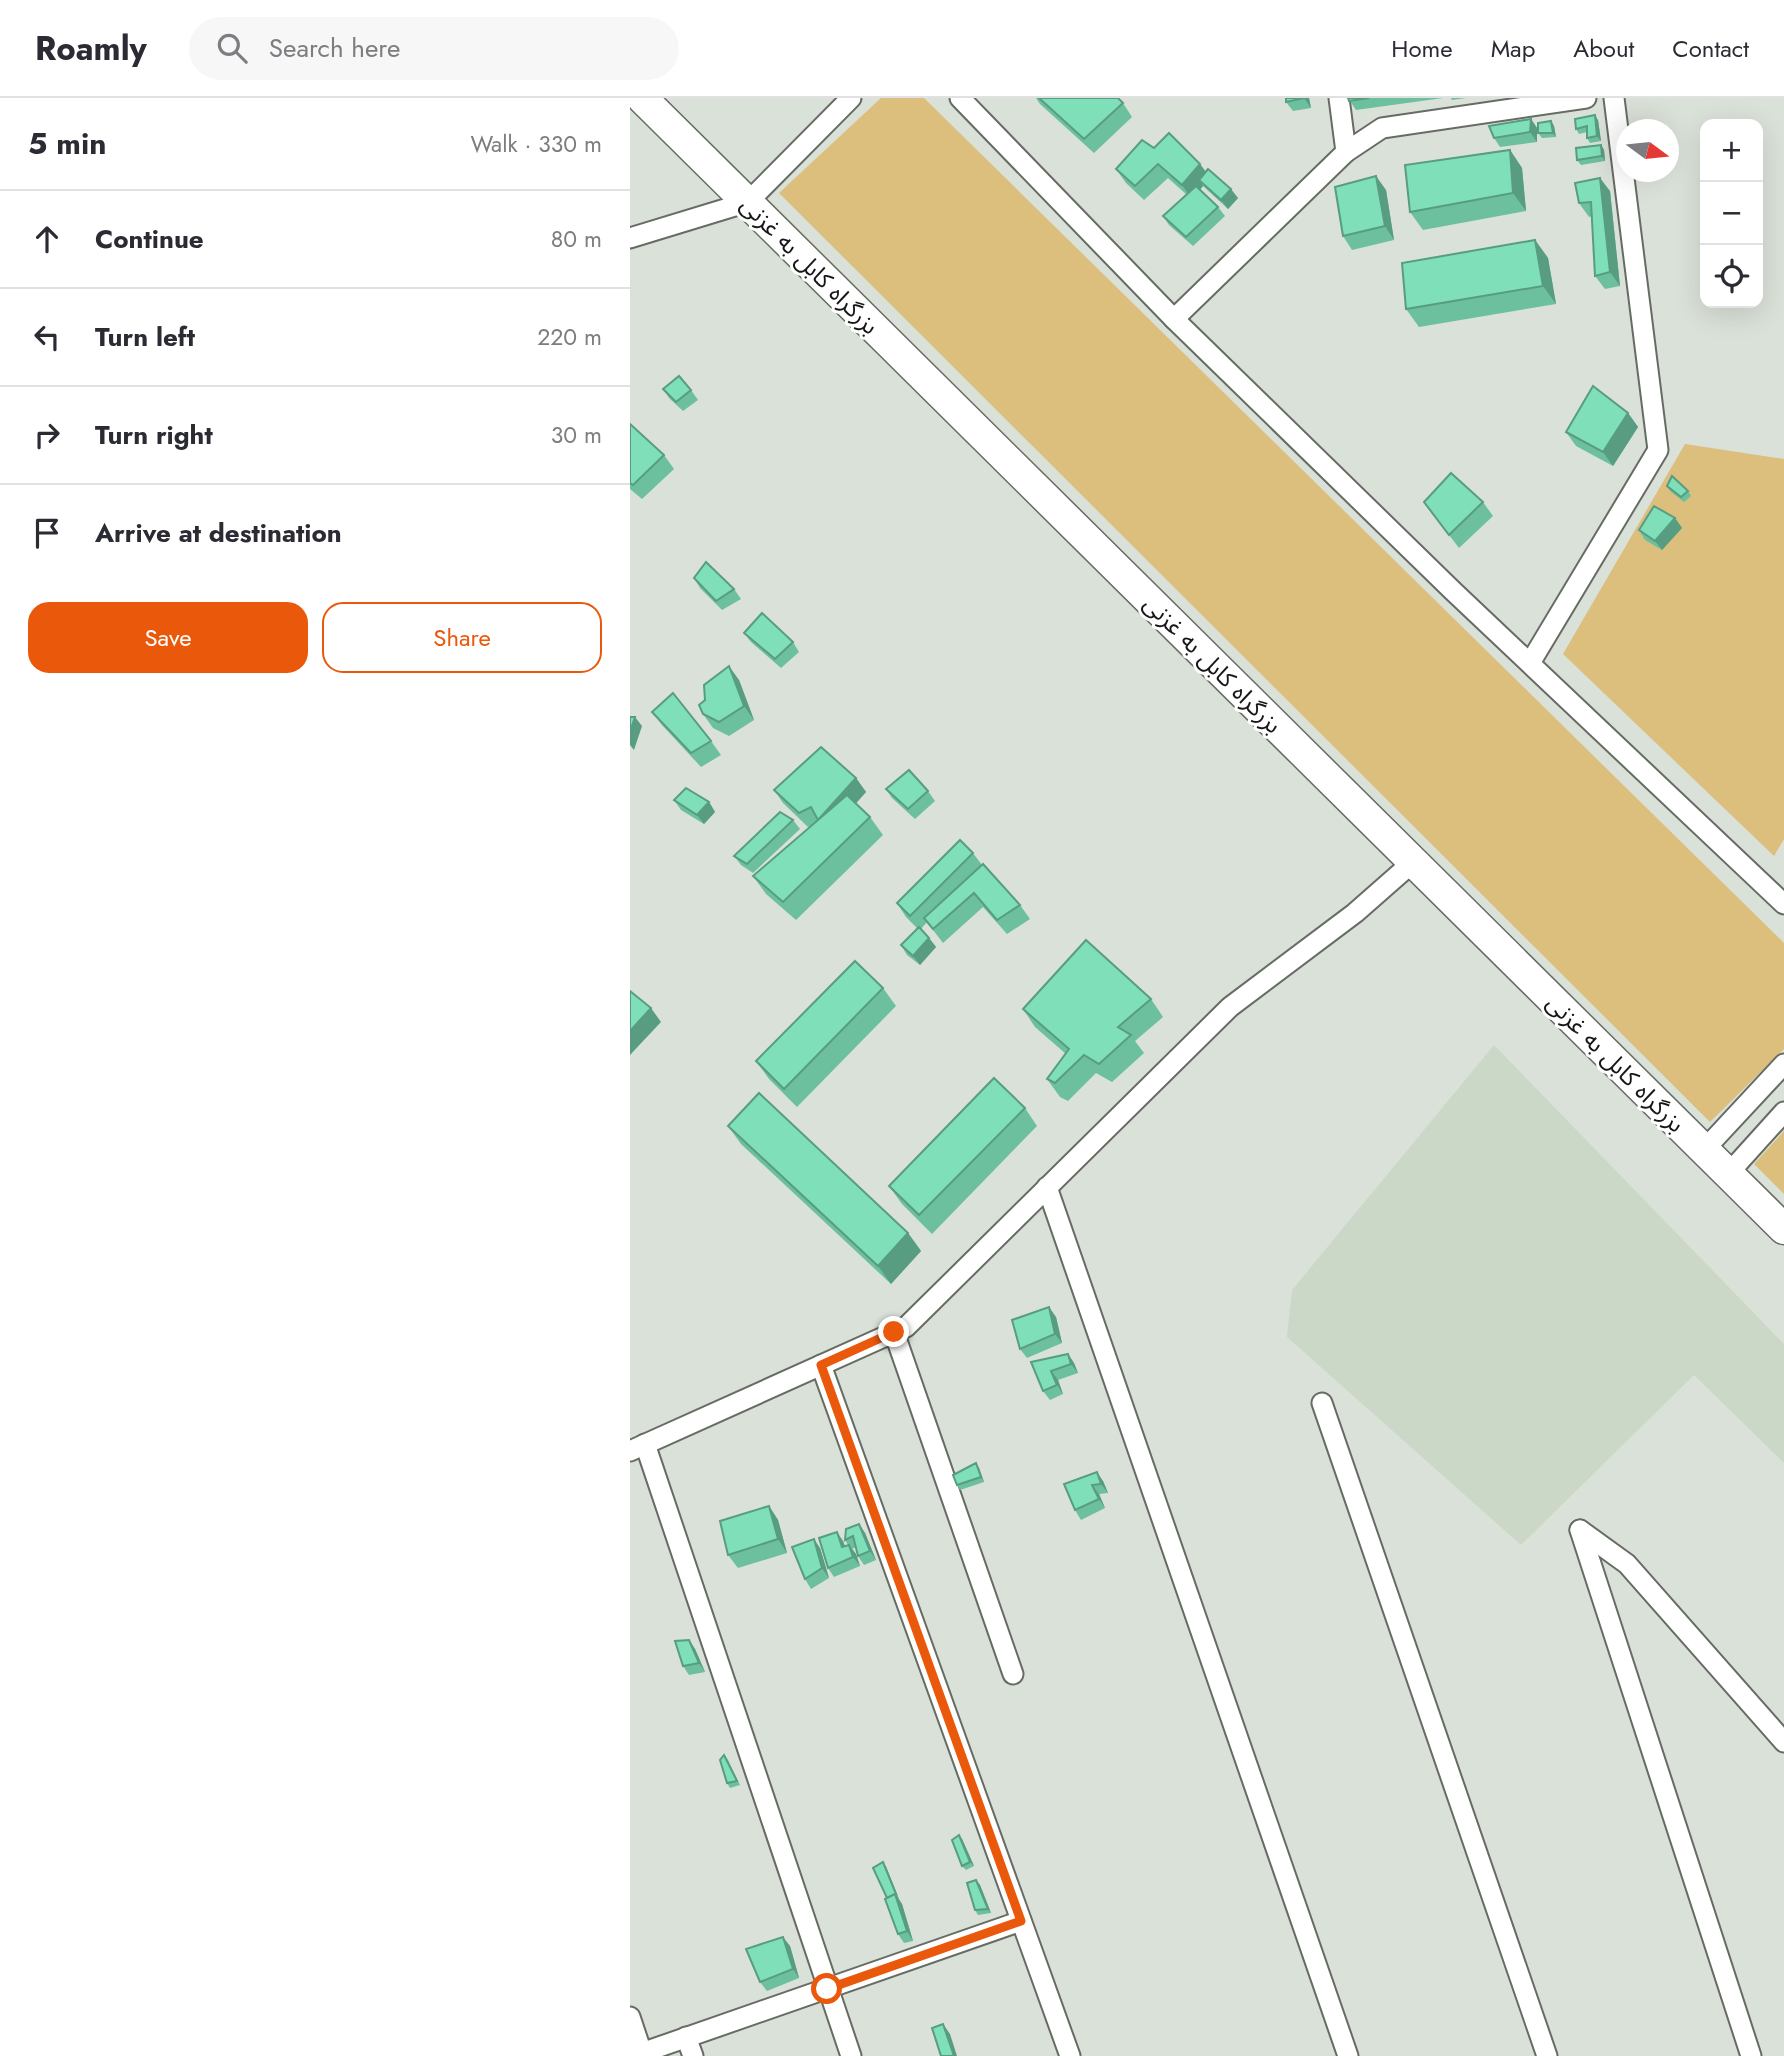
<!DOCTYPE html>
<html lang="en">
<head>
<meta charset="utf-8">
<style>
	body { margin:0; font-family:Jost,"Noto Sans Arabic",sans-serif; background:#f7f7f7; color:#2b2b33 }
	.controls { position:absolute; right:21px; top:21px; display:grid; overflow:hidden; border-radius:14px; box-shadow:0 7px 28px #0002 }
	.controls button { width:63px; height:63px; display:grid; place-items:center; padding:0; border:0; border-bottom:2px solid #e1e1e2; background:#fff; color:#2b2b33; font:35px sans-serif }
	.compass { position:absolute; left:986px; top:21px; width:63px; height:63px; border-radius:50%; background:#fff; box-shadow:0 7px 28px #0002; rotate:105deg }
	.stop { position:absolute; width:21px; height:21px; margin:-16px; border:5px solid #ea580c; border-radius:50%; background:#fff }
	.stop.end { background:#ea580c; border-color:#fff; box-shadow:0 2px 7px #0008 }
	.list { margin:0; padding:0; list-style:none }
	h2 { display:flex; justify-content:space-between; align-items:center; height:91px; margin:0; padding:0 28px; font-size:30px }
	h2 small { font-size:23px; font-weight:400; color:#7c7c81 }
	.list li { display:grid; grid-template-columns:46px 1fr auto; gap:21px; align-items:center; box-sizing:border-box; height:98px; padding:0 28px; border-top:2px solid #e1e1e2 }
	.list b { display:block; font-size:26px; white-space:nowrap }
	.list em { font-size:23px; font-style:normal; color:#7c7c81 }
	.actions { display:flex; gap:14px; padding:21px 28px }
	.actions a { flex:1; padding:16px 0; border:2px solid #ea580c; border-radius:21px; text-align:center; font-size:24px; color:#ea580c }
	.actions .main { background:#ea580c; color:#fff }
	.icon { flex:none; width:38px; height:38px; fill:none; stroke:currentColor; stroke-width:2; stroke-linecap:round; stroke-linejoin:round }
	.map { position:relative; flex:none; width:1154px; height:1958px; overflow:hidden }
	header { display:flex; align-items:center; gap:42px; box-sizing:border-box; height:98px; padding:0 35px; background:#fff; border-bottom:2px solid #e1e1e2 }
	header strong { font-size:33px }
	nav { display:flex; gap:38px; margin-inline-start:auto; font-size:24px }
	.search { width:490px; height:63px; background:#f7f7f7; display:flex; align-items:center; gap:18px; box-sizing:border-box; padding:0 24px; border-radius:38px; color:#7c7c81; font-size:26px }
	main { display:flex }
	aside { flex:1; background:#fff }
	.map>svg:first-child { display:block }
	.built { fill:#cbd8c8 }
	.green { fill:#dcbe7d }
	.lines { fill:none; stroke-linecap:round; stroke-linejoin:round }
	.minor-casing { stroke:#666c64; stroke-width:23 }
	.highway-casing { stroke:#666c64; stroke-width:33 }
	.minor { stroke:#fff; stroke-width:19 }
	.highway { stroke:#fff; stroke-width:30 }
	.wall { fill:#6cc09e }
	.shaded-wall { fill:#589c81 }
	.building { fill:#7edfb8; stroke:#589c81; stroke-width:2 }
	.route { stroke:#ea580c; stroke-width:9 }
	.labels { text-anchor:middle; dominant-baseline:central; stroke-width:6; stroke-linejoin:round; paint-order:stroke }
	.street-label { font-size:24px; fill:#151814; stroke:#fff }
</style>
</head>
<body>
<header>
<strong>Roamly</strong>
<div class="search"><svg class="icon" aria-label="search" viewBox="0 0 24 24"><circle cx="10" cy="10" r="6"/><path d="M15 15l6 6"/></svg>Search here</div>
<nav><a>Home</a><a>Map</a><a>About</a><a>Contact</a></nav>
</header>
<main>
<aside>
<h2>5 min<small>Walk · 330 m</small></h2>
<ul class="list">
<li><svg class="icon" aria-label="ahead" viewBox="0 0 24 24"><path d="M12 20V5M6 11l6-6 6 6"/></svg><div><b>Continue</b></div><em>80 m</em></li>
<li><svg class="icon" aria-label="left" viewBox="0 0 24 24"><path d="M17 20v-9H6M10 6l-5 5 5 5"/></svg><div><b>Turn left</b></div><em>220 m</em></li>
<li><svg class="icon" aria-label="right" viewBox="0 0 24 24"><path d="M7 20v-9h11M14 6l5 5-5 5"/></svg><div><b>Turn right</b></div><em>30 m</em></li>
<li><svg class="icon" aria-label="arrive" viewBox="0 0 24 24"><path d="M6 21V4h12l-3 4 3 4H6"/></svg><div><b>Arrive at destination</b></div></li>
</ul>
<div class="actions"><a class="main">Save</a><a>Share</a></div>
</aside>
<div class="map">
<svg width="1154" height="1958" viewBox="0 0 1154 1958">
	<rect width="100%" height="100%" fill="#dae1d8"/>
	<polygon class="built" points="864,947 1154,1246 1154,1365 1064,1277 891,1447 657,1239 662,1192"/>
	<g class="green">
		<polygon points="251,0 294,0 1154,845 1154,951 1080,1024 149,95"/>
		<polygon points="1055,346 1154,361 1154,741 1144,758 933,556"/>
		<polygon points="1154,1033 1154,1096 1124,1066"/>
	</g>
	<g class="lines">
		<g class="minor-casing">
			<g id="minor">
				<polyline points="330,0 544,221 823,493 1154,806"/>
				<polyline points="716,54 752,30 956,0"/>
				<polyline points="0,140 118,104 221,0"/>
				<polyline points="544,221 716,54 709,0"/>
				<polyline points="900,565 1028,352 984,0"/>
				<polyline points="1074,1052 1154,966"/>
				<polyline points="1098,1076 1154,1014"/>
				<polyline points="417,1089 718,1958"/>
				<polyline points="264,1234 383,1576"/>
				<polyline points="191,1267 440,1958"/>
				<polyline points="692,1305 917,1958"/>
				<polyline points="15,1346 221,1958"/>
				<polyline points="0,1353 276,1229 600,909 725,815 783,764"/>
				<polyline points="950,1432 1121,1958"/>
				<polyline points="950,1432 997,1466 1154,1644"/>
				<polyline points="0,1919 12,1955"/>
				<polyline points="56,1939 63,1958"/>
				<polyline points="3,1958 391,1823"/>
			</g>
		</g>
		<g class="highway-casing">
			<polyline id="highway" points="12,0 1154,1131"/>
		</g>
		<use href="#minor" class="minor"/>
		<use href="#highway" class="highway"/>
	</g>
	<g class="wall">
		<polygon points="406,0 488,0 493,5 502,19 464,55 410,6"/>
		<polygon points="656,0 679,0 681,10 663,13 656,4"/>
		<polygon points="718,0 813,0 726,12"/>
		<polygon points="821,0 836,0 822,2"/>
		<polygon points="901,21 907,30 907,44 870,49 864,40"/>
		<polygon points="968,22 971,43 960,45 957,40 957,34 949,36 946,31"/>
		<polygon points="921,23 924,28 926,39 912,40 908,35"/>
		<polygon points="971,47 974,52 975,63 951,67 947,62"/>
		<polygon points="524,50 570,66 576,74 608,100 598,111 573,88 570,92 588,109 595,118 563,148 539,127 533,118 556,96 538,80 514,102 496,85 486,71"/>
		<polygon points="880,52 892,70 896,113 793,132 780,114"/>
		<polygon points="756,92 764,142 722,152 713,138"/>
		<polygon points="980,93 990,188 975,191 965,178 962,118 959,119 949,105"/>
		<polygon points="905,142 918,160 926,206 789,229 776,211"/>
		<polygon points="33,291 61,292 68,302 53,313 39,300"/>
		<polygon points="998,315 1008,329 983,368 946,348 936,334"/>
		<polygon points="0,326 34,357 44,371 12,401 0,391"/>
		<polygon points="1037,388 1058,393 1061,398 1054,404 1040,393"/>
		<polygon points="794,404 853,404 863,418 829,450"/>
		<polygon points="1045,420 1052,430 1032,452 1015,442 1009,432"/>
		<polygon points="64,480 104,491 111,501 92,512 70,490"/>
		<polygon points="114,535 163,544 169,554 151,570 121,544"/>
		<polygon points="109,582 124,622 99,638 83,630 73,616"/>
		<polygon points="22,614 81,643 91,657 71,669 32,627"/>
		<polygon points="226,680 236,694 226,705 240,719 253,737 166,822 136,796 123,778 182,727 178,729 153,705 144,692"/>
		<polygon points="256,691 298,693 305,703 285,721 262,700"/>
		<polygon points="44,702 79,704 85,714 74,726 51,712"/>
		<polygon points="163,722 170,731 123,775 111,767 104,758"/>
		<polygon points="343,755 352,767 390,807 400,821 377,836 353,809 313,845 297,824 291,831 299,840 306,849 290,867 277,857 271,847 288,831 276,819 267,805"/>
		<polygon points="253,890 266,908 167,1009 139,981 126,963"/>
		<polygon points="521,901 533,919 505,943 514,955 482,984 466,975 438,1003 430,999 417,981 436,956 405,929 393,911"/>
		<polygon points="395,1010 407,1028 302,1136 272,1106 259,1088"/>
		<polygon points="98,1028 278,1135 291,1153 261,1186 111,1046"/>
		<polygon points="426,1219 432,1245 397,1260 390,1251"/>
		<polygon points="438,1256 444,1265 448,1275 428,1282 433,1296 420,1302 413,1293 401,1264"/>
		<polygon points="349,1370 354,1384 330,1392 327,1387"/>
		<polygon points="473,1383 478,1395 469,1396 475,1410 451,1422 445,1412 434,1386"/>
		<polygon points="139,1408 148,1422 157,1455 108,1470 98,1457"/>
		<polygon points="229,1426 235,1435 246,1462 234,1467 228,1458 226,1449 222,1451 226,1456 230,1468 204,1479 198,1470 213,1443 215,1448 218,1447 215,1442"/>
		<polygon points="190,1450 199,1480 181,1491 175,1481"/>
		<polygon points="59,1542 65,1551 75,1574 59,1577 53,1568"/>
		<polygon points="94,1657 98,1662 110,1687 100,1690 97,1685"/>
		<polygon points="332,1741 344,1768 336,1772 332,1768"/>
		<polygon points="256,1769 269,1801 272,1806 283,1843 274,1845 268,1836 257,1800"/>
		<polygon points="346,1782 350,1787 361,1815 348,1817 345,1812"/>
		<polygon points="160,1848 169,1880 137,1893 130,1884"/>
	</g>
	<g class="shaded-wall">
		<polygon points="674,0 679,0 681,10"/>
		<polygon points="965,17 968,22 971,43 967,38"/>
		<polygon points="901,21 907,30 907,44 900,34"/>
		<polygon points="921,23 924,28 926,39 923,35"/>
		<polygon points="971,47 974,52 975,63 972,58"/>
		<polygon points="880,52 892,70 896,113 883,95"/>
		<polygon points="570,66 580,80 569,82 573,88 562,101 552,87"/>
		<polygon points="746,78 756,92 764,142 755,128"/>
		<polygon points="970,80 980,93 990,188 980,174"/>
		<polygon points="601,91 608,100 598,111 591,102"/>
		<polygon points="905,142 918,160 926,206 913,188"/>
		<polygon points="998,315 1008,329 983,368 973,354"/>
		<polygon points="1045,420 1052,430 1032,452 1025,443"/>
		<polygon points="99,568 109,582 124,622 114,608"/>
		<polygon points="5,619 12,628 4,652 0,647 0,634"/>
		<polygon points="226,680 236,694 198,737 188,723"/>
		<polygon points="79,704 85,714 74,726 67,717"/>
		<polygon points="299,840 306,849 290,867 283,858"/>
		<polygon points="21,910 31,924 0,957 0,933"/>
		<polygon points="278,1135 291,1153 261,1186 248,1168"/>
		<polygon points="419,1209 426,1219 432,1245 425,1236"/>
		<polygon points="438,1256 444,1265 448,1275 441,1266"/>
		<polygon points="421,1273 428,1282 433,1296 427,1287"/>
		<polygon points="346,1365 349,1370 354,1384 351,1379"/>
		<polygon points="467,1374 473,1383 478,1395 471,1386"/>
		<polygon points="462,1387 469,1396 475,1410 469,1401"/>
		<polygon points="139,1408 148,1422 157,1455 148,1441"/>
		<polygon points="229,1426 235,1435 246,1462 240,1453"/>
		<polygon points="207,1434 213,1443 218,1458 212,1449"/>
		<polygon points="184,1441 190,1450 199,1480 192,1470"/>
		<polygon points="219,1447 226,1456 230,1468 223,1459"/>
		<polygon points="59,1542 65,1551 75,1574 69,1565"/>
		<polygon points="329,1737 332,1741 344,1768 340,1764"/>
		<polygon points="253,1764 256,1769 269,1801 266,1796"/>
		<polygon points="346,1782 350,1787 361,1815 358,1811"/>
		<polygon points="265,1796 272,1806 283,1843 277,1833"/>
		<polygon points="153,1839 160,1848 169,1880 163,1871"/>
		<polygon points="313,1926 320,1936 327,1958 324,1958"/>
	</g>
	<g class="building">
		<polygon points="409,0 488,0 493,5 454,41"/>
		<polygon points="656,0 674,0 656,4"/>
		<polygon points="718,0 739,0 719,3"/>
		<polygon points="965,17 967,38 957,40 957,28 946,31 945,21"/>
		<polygon points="901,21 900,34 864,40 859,28"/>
		<polygon points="921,23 923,35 908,35 908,25"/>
		<polygon points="539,35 570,66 552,87 528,66 505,88 486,71 512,42 524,50"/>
		<polygon points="971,47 972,58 947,62 946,50"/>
		<polygon points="880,52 883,95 780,114 775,67"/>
		<polygon points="578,71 601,91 591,102 569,82"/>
		<polygon points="746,78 755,128 713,138 705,89"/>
		<polygon points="970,80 980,174 965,178 961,104 949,105 945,85"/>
		<polygon points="566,88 588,109 556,139 533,118"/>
		<polygon points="905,142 913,188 776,211 772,165"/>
		<polygon points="49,278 61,292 46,304 33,291"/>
		<polygon points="963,288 998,315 973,354 936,334"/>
		<polygon points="0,326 34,357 3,387 0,385"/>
		<polygon points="821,375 853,404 819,437 794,404"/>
		<polygon points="1042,378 1058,393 1051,399 1037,388"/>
		<polygon points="1024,408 1045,420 1025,443 1009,432"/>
		<polygon points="76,464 104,491 86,503 64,480"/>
		<polygon points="132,515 163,544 145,561 114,535"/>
		<polygon points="99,568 114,608 89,624 73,616 69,607 75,602 74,587"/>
		<polygon points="43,595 81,643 61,655 22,614"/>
		<polygon points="0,619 5,619 0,634"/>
		<polygon points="191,649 226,680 188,722 181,709 169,715 144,692"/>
		<polygon points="279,672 298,693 278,711 256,691"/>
		<polygon points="56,690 79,704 67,717 44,702"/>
		<polygon points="217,697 240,719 153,804 123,778"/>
		<polygon points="150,714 163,722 117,766 104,758"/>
		<polygon points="330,742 343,755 280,818 267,805"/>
		<polygon points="353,766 390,807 367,822 344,795 303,831 294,820"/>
		<polygon points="289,829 299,840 283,858 271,847"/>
		<polygon points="456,842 521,901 488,929 501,937 469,966 454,957 425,985 417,981 439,951 393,911"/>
		<polygon points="225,863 253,890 154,991 126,963"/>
		<polygon points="0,893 21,910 0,933"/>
		<polygon points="364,980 395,1010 289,1117 259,1088"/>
		<polygon points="129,995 278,1135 248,1168 98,1028"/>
		<polygon points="419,1209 425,1236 390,1251 382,1222"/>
		<polygon points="438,1256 441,1266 421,1273 427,1287 413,1293 401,1264"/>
		<polygon points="346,1365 351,1379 327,1387 323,1377"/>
		<polygon points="467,1374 471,1386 462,1387 469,1401 445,1412 434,1386"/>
		<polygon points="139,1408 148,1441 98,1457 90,1423"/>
		<polygon points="229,1426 240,1453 228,1458 223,1438 215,1442 216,1431"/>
		<polygon points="207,1434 212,1449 219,1447 223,1459 198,1470 189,1440"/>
		<polygon points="184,1441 192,1470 175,1481 162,1449"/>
		<polygon points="59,1542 69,1565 53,1568 45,1543"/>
		<polygon points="94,1657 107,1683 97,1685 90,1662"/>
		<polygon points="329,1737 340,1764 332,1768 322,1742"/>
		<polygon points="253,1764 266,1796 257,1800 243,1770"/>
		<polygon points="346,1782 358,1811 345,1812 337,1785"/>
		<polygon points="265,1796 277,1833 268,1836 255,1801"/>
		<polygon points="153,1839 163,1871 130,1884 116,1851"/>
		<polygon points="313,1926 324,1958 311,1958 302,1930"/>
	</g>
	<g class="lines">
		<polyline class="route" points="197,1891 391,1823 191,1267 264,1234"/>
	</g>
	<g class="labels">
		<g class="street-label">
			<text transform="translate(180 167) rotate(45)">بزرگراه کابل به غزنی</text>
			<text transform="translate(583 566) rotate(45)">بزرگراه کابل به غزنی</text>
			<text transform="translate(986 965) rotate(45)">بزرگراه کابل به غزنی</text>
		</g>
	</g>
</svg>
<div class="controls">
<button>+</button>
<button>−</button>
<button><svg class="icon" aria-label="locate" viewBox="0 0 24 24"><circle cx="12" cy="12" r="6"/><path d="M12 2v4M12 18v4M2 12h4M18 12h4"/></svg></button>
</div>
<svg class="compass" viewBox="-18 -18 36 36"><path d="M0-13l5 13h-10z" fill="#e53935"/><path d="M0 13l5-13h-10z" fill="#7c7c81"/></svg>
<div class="stop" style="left:197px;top:1891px"></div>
<div class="stop end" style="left:264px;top:1234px"></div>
</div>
</main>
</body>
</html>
